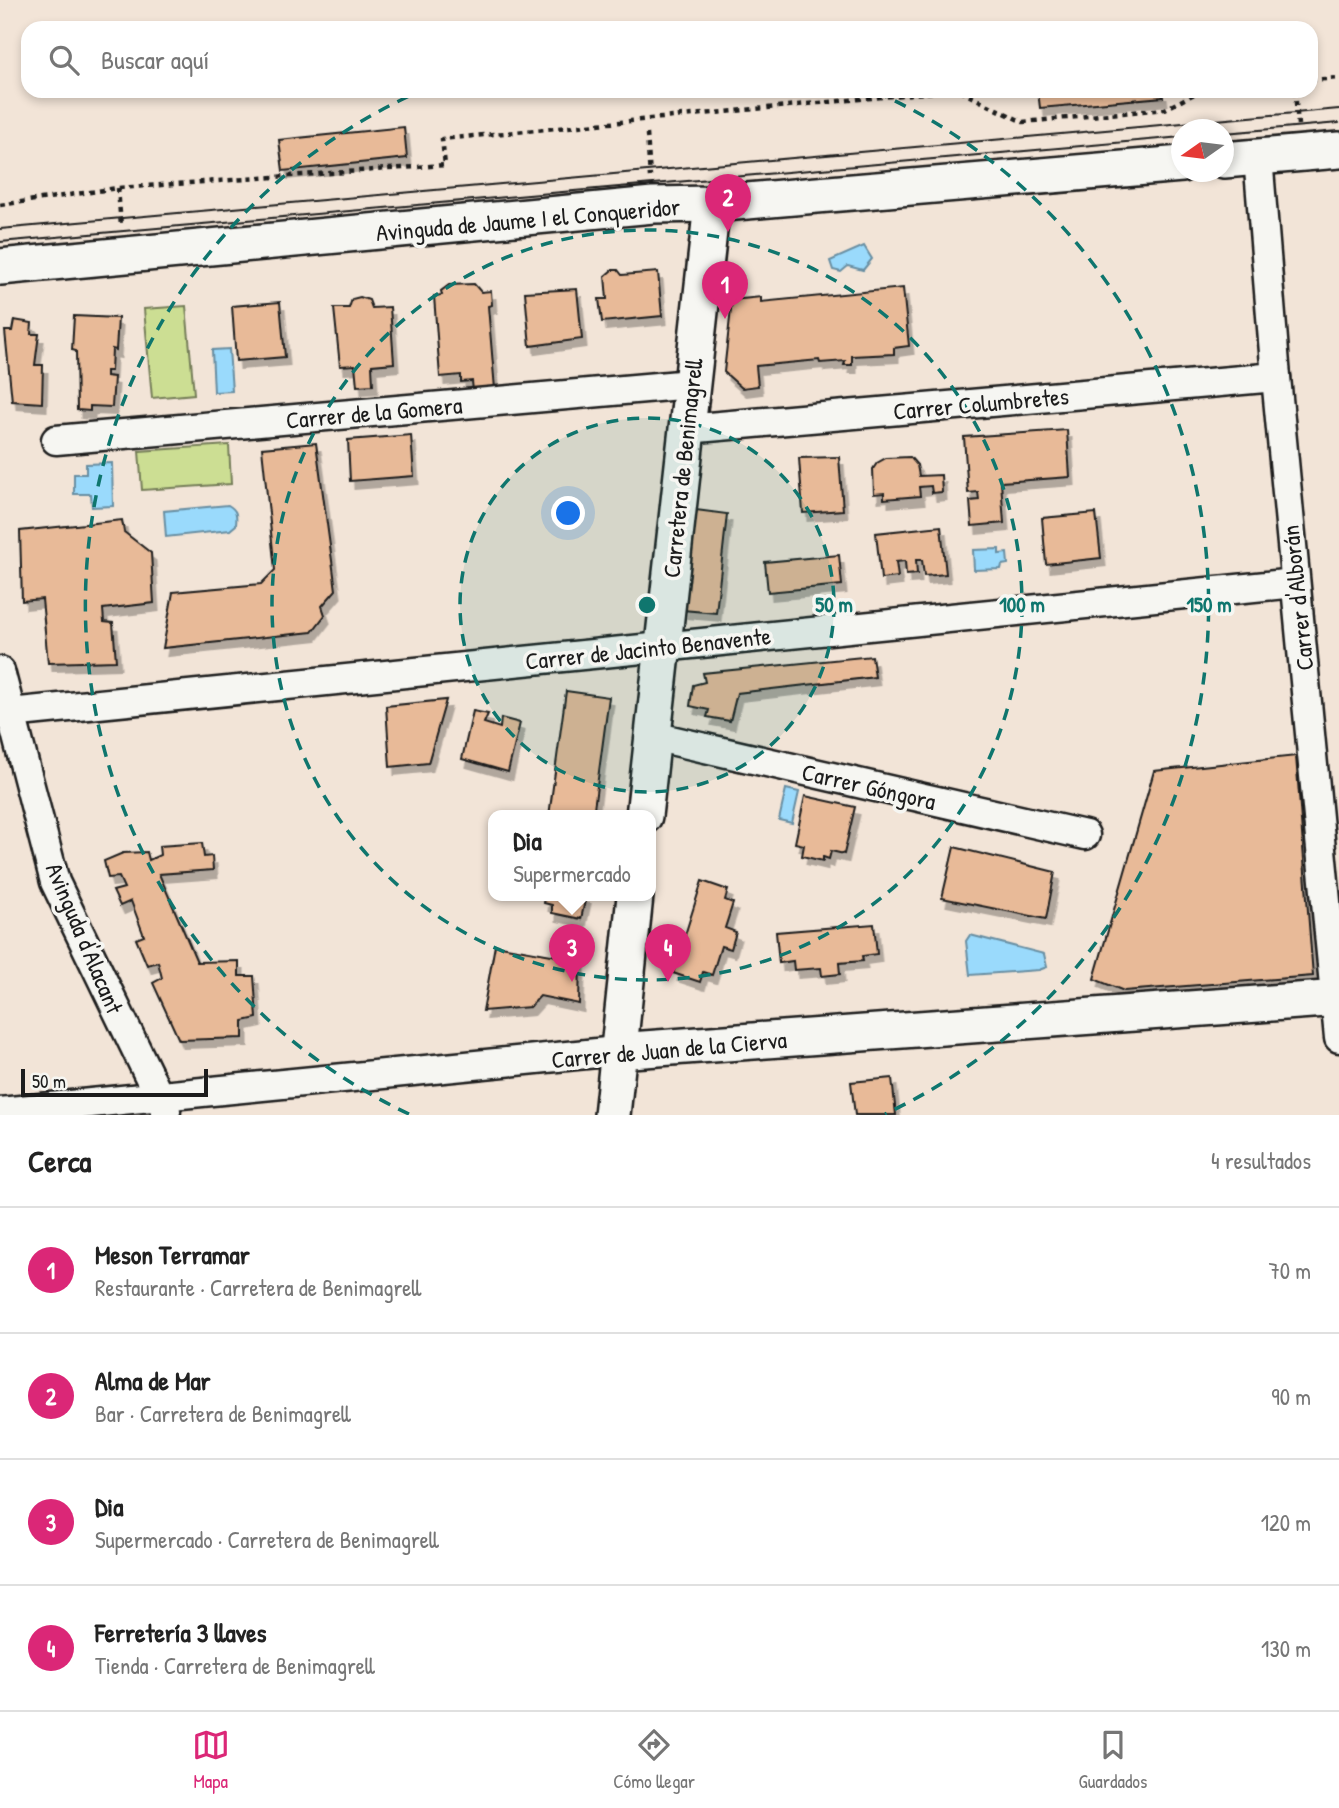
<!DOCTYPE html>
<html lang="es">
<head>
<meta charset="utf-8">
<style>
	body { margin:0; font-family:"Patrick Hand",sans-serif; background:#f2f2f2; color:#222 }
	.compass { position:absolute; left:1171px; top:119px; width:63px; height:63px; border-radius:50%; background:#fff; box-shadow:0 4px 10px #0003; rotate:256deg }
	.scale { position:absolute; left:21px; bottom:18px; width:187px; box-sizing:border-box; padding-left:7px; border:4px solid #1c1c1c; border-top:0; font-size:19px; line-height:24px; white-space:nowrap; color:#1c1c1c; -webkit-text-stroke:5px #f6f6f2; paint-order:stroke }
	.you { position:absolute; left:569px; top:514px; width:24px; height:24px; margin:-18px; border:5px solid #fff; border-radius:50%; background:#1a73e8; box-shadow:0 0 0 10px #1a73e833 }
	.badge { display:grid; place-items:center; width:46px; height:46px; border-radius:50%; background:#db2777; color:#fff; font-size:23px; font-weight:700 }
	.pin { position:absolute; translate:-50% -58px; filter:drop-shadow(0 2px 4px #0008) }
	.pin::after { content:''; position:absolute; top:37px; width:24px; height:21px; background:inherit; clip-path:polygon(0 0,100% 0,50% 100%) }
	.popup { position:absolute; left:488px; top:810px; width:168px; height:91px; box-sizing:border-box; display:grid; place-content:center; border-radius:14px; background:#fff; filter:drop-shadow(0 2px 5px #0005); font-size:23px; white-space:nowrap; color:#767676 }
	.popup b { font-size:26px; color:#222 }
	.popup::after { content:''; position:absolute; left:50%; top:100%; margin-left:-14px; border:14px solid transparent; border-top-color:#fff }
	.list { margin:0; padding:0; list-style:none }
	h2 { display:flex; justify-content:space-between; align-items:center; height:91px; margin:0; padding:0 28px; font-size:30px }
	h2 small { font-size:23px; font-weight:400; color:#767676 }
	.list li { display:grid; grid-template-columns:46px 1fr auto; gap:21px; align-items:center; box-sizing:border-box; height:126px; padding:0 28px; border-top:2px solid #e0e0e0 }
	.list b { display:block; font-size:26px; white-space:nowrap }
	.list p { margin:0; font-size:23px; white-space:nowrap; color:#767676 }
	.list em { font-size:23px; font-style:normal; color:#767676 }
	.icon { flex:none; width:38px; height:38px; fill:none; stroke:currentColor; stroke-width:2; stroke-linecap:round; stroke-linejoin:round }
	.map { position:relative; flex:none; width:1339px; height:1115px; overflow:hidden }
	.search { position:absolute; background:#fff; box-shadow:0 4px 10px #0003; left:21px; right:21px; top:21px; height:77px; display:flex; align-items:center; gap:18px; box-sizing:border-box; padding:0 24px; border-radius:21px; color:#767676; font-size:26px }
	.sheet { height:595px; background:#fff }
	nav { display:flex; justify-content:space-around; align-items:center; box-sizing:border-box; height:98px; border-top:2px solid #e0e0e0; background:#fff; font-size:19px; color:#767676 }
	nav a { display:grid; justify-items:center; gap:4px }
	nav .on { color:#db2777 }
	.map>svg:first-child { display:block }
	.green { fill:#ccde93; stroke:#747d58; stroke-width:2 }
	.water { fill:#9adafc; stroke:#688ea2; stroke-width:2 }
	.building { fill:#e8ba98; stroke:#1c1c1c; stroke-width:2; filter:url(#shadow) }
	.lines { fill:none; stroke-linecap:round; stroke-linejoin:round }
	.minor-casing { stroke:#1c1c1c; stroke-width:33 }
	.tertiary-casing { stroke:#1c1c1c; stroke-width:40 }
	.path { stroke:#1c1c1c; stroke-width:4.5; stroke-dasharray:5 5; stroke-linecap:butt }
	.minor { stroke:#f6f6f2; stroke-width:28 }
	.tertiary { stroke:#f6f6f2; stroke-width:35 }
	.tram { stroke:#1c1c1c; stroke-width:2 }
	.ring { fill:none; stroke:#0f766e; stroke-width:3.5; stroke-dasharray:12 9 }
	.labels { text-anchor:middle; dominant-baseline:central; stroke-width:7; stroke-linejoin:round; paint-order:stroke }
	.street-label { font-size:24px; fill:#1c1c1c; stroke:#f6f6f2 }
	.centre { fill:#0f766e; stroke:#f6f6f2; stroke-width:3.5 }
	.ring-label { font-size:21px; text-anchor:middle; font-weight:bold; fill:#0f766e; stroke:#f6f6f2; stroke-width:7; stroke-linejoin:round; paint-order:stroke }
</style>
</head>
<body>
<div class="map">
<svg width="1339" height="1115" viewBox="0 0 1339 1115">
	<defs>
		<filter id="shadow"><feDropShadow dx="4.5" dy="8" stdDeviation="0" flood-color="#0004"/></filter>
	</defs>
	<rect width="100%" height="100%" fill="#f2e4d7"/>
	<filter id="ink" filterUnits="userSpaceOnUse"><feTurbulence type="fractalNoise" baseFrequency=".0143" numOctaves="2"/><feDisplacementMap in="SourceGraphic" scale="14" xChannelSelector="R" yChannelSelector="G"/><feConvolveMatrix kernelMatrix="1 2 1 2 8 2 1 2 1" color-interpolation-filters="sRGB"/></filter>
	<g filter="url(#ink)">
		<g class="green">
			<polygon points="186,306 194,394 152,398 144,309"/>
			<polygon points="229,445 231,484 142,490 139,451"/>
		</g>
		<g class="water">
			<polygon points="864,246 872,259 863,270 848,266 841,272 833,270 830,261"/>
			<polygon points="229,349 232,391 214,392 212,350"/>
			<polygon points="112,463 113,506 92,507 91,494 74,494 74,474 86,474 86,464"/>
			<path d="M228,505C237,510 237,515 236,525L230,530L166,537L164,511Z"/>
			<polygon points="999,549 999,554 1007,553 1008,564 1002,565 1001,569 974,570 973,550"/>
			<polygon points="786,789 799,792 792,823 779,820"/>
			<polygon points="970,935 1044,954 1047,967 1039,970 970,975 966,941"/>
		</g>
		<g class="building">
			<polygon points="1038,91 1162,91 1163,97 1040,108"/>
			<polygon points="404,127 407,158 283,171 279,140"/>
			<polygon points="612,270 618,270 622,275 658,272 662,316 602,322 599,299 607,299 605,276"/>
			<polygon points="474,284 481,292 491,291 492,305 488,306 495,389 473,391 472,381 461,382 461,375 440,377 434,296 442,295 441,291 449,285"/>
			<polygon points="903,288 909,346 894,348 894,354 852,356 852,365 844,365 845,361 820,363 819,360 756,366 758,386 742,388 724,372 732,300 761,297 761,302"/>
			<polygon points="577,289 582,339 530,346 525,292"/>
			<polygon points="360,297 369,300 372,308 390,307 394,363 372,365 373,385 357,386 355,365 340,366 334,308 349,308 352,299"/>
			<polygon points="280,302 285,357 236,361 232,306"/>
			<polygon points="74,316 118,318 116,350 112,349 111,371 106,371 106,376 114,377 112,407 90,406 90,411 77,410 76,351 72,350"/>
			<polygon points="14,320 32,323 31,334 39,334 35,365 43,365 42,403 12,401 5,331 12,331"/>
			<polygon points="1067,430 1070,477 1001,482 1004,523 972,526 970,501 979,500 978,492 968,493 964,437"/>
			<polygon points="411,435 414,476 350,481 348,440"/>
			<polygon points="316,443 336,590 322,606 325,615 312,632 163,648 173,592 261,584 275,570 262,448"/>
			<polygon points="839,457 843,510 803,513 799,458"/>
			<polygon points="910,457 917,465 919,476 941,475 942,492 932,493 931,486 919,487 920,496 884,499 884,493 874,494 873,469 877,463 886,458"/>
			<polygon points="696,510 727,514 716,613 683,610"/>
			<polygon points="1096,513 1101,558 1046,564 1042,518"/>
			<polygon points="122,520 124,532 151,553 154,603 103,609 104,622 113,623 116,661 48,663 42,599 22,601 20,531"/>
			<polygon points="941,526 946,574 924,576 922,560 916,560 917,574 906,575 905,561 896,562 898,577 881,579 876,533"/>
			<polygon points="839,555 842,585 768,592 765,562"/>
			<polygon points="872,656 875,677 737,693 730,721 707,717 709,710 690,706 693,685 705,682 703,673"/>
			<polygon points="566,691 609,697 593,816 549,816"/>
			<polygon points="446,700 428,763 390,767 386,706"/>
			<polygon points="473,711 488,714 484,723 500,728 501,718 520,723 508,772 462,759"/>
			<polygon points="1296,756 1313,976 1124,991 1094,979 1154,771"/>
			<polygon points="805,796 855,807 844,854 831,851 829,859 823,857 823,861 802,856 804,845 795,843"/>
			<polygon points="202,843 204,857 212,856 213,870 159,874 197,962 239,961 239,976 254,976 257,1018 243,1021 243,1038 179,1040 153,983 162,978 158,962 147,965 136,939 144,936 131,901 120,906 113,891 124,888 119,877 108,878 104,861 123,853 147,852 149,860 160,855 159,846"/>
			<polygon points="954,847 1055,872 1046,919 942,898"/>
			<polygon points="702,881 728,890 725,900 733,903 725,928 736,932 731,949 721,946 712,975 703,972 700,982 673,973"/>
			<polygon points="545,896 586,896 581,919 552,913 552,905 544,903"/>
			<polygon points="874,924 877,954 862,956 863,961 839,963 840,974 822,976 821,968 794,970 793,961 779,963 776,932"/>
			<polygon points="495,945 580,960 579,1004 540,996 530,1007 483,1011"/>
			<polygon points="892,1078 896,1115 855,1115 851,1082"/>
		</g>
		<g class="lines">
			<g class="minor-casing">
				<g id="minor">
					<polyline points="1258,157 1276,377 1339,1038"/>
					<polyline points="686,429 1276,377"/>
					<polyline points="56,440 691,384"/>
					<polyline points="0,671 55,882 166,1111"/>
					<polyline points="0,714 1295,583"/>
					<polyline points="653,736 1085,835"/>
					<polyline points="0,1112 617,1051"/>
				</g>
			</g>
			<g class="tertiary-casing">
				<g id="tertiary">
					<polyline points="1224,160 1339,150"/>
					<polyline points="0,267 653,205 712,204 1182,164"/>
					<polyline points="644,816 712,204"/>
					<polyline points="617,1051 1339,998"/>
					<polyline points="612,1115 635,896"/>
				</g>
			</g>
			<g class="path">
				<polyline points="1311,80 1339,78"/>
				<polyline points="960,91 1023,122 1165,109 1200,91"/>
				<polyline points="1295,91 1298,125"/>
				<polyline points="647,134 650,177"/>
				<polyline points="118,188 121,226"/>
				<polyline points="0,205 118,188 445,165 442,139 944,91"/>
			</g>
			<use href="#minor" class="minor"/>
			<use href="#tertiary" class="tertiary"/>
			<g class="tram">
				<polyline points="1224,133 1339,123"/>
				<polyline points="0,229 1339,109"/>
				<polyline points="0,242 1182,137"/>
			</g>
		</g>
	</g>
	<circle cx="647" cy="605" r="187" fill="#0f766e" fill-opacity=".12"/>
	<g class="ring">
		<circle cx="647" cy="605" r="187"/>
		<circle cx="647" cy="605" r="375"/>
		<path d="M409 1114A562 562 0 0 1 418 92M876 92A562 562 0 0 1 885 1114"/>
	</g>
	<g class="labels">
		<g class="street-label">
			<text transform="translate(528 219) rotate(-5)">Avinguda de Jaume I el Conqueridor</text>
			<text transform="translate(981 403) rotate(-5)">Carrer Columbretes</text>
			<text transform="translate(374 412) rotate(-5)">Carrer de la Gomera</text>
			<text transform="translate(682 468) rotate(-84)">Carretera de Benimagrell</text>
			<text transform="translate(1297 598) rotate(-96)">Carrer d'Alborán</text>
			<text transform="translate(648 648) rotate(-6)">Carrer de Jacinto Benavente</text>
			<text transform="translate(869 786) rotate(13)">Carrer Góngora</text>
			<text transform="translate(85 938) rotate(67)">Avinguda d'Alacant</text>
			<text transform="translate(669 1049) rotate(-5)">Carrer de Juan de la Cierva</text>
		</g>
	</g>
	<circle cx="647" cy="605" r="10" class="centre"/>
	<g class="ring-label">
		<text x="834" y="612">50 m</text>
		<text x="1022" y="612">100 m</text>
		<text x="1209" y="612">150 m</text>
	</g>
</svg>
<svg class="compass" viewBox="-18 -18 36 36"><path d="M0-13l5 13h-10z" fill="#e53935"/><path d="M0 13l5-13h-10z" fill="#767676"/></svg>
<div class="scale">50 m</div>
<div class="you"></div>
<div class="pin badge" style="left:725px;top:319px">1</div>
<div class="pin badge" style="left:728px;top:232px">2</div>
<div class="pin badge" style="left:572px;top:982px">3</div>
<div class="popup"><b>Dia</b>Supermercado</div>
<div class="pin badge" style="left:668px;top:982px">4</div>
<div class="search"><svg class="icon" aria-label="search" viewBox="0 0 24 24"><circle cx="10" cy="10" r="6"/><path d="M15 15l6 6"/></svg>Buscar aquí</div>
</div>
<section class="sheet">
<h2>Cerca<small>4 resultados</small></h2>
<ul class="list">
<li><span class="badge">1</span><div><b>Meson Terramar</b><p>Restaurante · Carretera de Benimagrell</p></div><em>70 m</em></li>
<li><span class="badge">2</span><div><b>Alma de Mar</b><p>Bar · Carretera de Benimagrell</p></div><em>90 m</em></li>
<li><span class="badge">3</span><div><b>Dia</b><p>Supermercado · Carretera de Benimagrell</p></div><em>120 m</em></li>
<li><span class="badge">4</span><div><b>Ferretería 3 llaves</b><p>Tienda · Carretera de Benimagrell</p></div><em>130 m</em></li>
</ul>
</section>
<nav>
<a class="on"><svg class="icon" aria-label="map" viewBox="0 0 24 24"><path d="M3 6l6-2 6 2 6-2v14l-6 2-6-2-6 2zM9 4v14M15 6v14"/></svg>Mapa</a>
<a><svg class="icon" aria-label="directions" viewBox="0 0 24 24"><path d="M12 3l9 9-9 9-9-9zM9 14v-3h6M13 9l2 2-2 2"/></svg>Cómo llegar</a>
<a><svg class="icon" aria-label="saved" viewBox="0 0 24 24"><path d="M7 4h10v16l-5-4-5 4z"/></svg>Guardados</a>
</nav>
</body>
</html>
